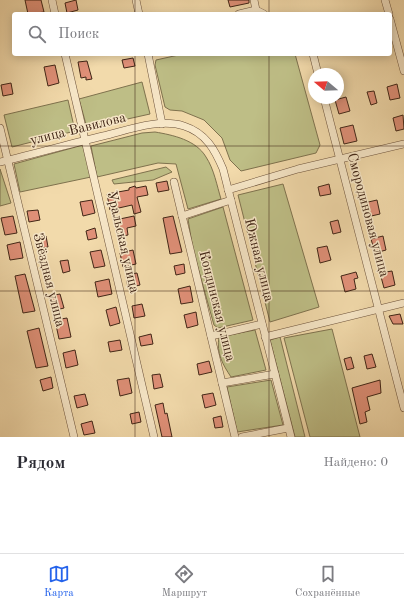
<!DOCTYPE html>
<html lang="ru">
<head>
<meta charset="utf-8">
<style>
	body { margin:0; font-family:"Old Standard TT",serif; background:#f2f2f3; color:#2b2b33 }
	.compass { position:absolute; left:308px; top:68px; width:36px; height:36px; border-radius:50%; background:#fff; box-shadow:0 2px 10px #0003; rotate:289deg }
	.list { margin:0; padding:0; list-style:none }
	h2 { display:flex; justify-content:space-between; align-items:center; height:52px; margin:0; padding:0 16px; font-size:17px }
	h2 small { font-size:13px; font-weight:400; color:#7c7c81 }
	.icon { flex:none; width:22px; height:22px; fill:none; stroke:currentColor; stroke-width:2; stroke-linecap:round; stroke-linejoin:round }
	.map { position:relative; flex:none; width:404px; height:437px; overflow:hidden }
	.search { position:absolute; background:#fff; box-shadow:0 2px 10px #0003; left:12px; right:12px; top:12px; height:44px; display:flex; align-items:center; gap:10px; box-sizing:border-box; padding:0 14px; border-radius:4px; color:#7c7c81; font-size:15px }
	.sheet { height:116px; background:#fff }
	nav { display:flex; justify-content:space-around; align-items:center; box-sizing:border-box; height:56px; border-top:1px solid #e1e1e2; background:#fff; font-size:11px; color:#7c7c81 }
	nav a { display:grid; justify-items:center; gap:2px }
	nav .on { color:#2563eb }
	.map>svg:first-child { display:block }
	.green { fill:#bebe86; stroke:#7f724e }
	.building { fill:#e09078; stroke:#402516 }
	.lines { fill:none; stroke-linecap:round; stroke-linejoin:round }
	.minor-casing { stroke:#6c523b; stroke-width:8 }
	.minor { stroke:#f7e7c8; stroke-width:7 }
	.grid { fill:none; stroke:#402516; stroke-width:1; stroke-opacity:0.55 }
	.labels { text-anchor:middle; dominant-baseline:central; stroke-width:3; stroke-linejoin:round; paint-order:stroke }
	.street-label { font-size:14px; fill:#402516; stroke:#f7e7c8 }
</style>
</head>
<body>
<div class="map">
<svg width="404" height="437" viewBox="0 0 404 437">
	<rect width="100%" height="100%" fill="#f2daab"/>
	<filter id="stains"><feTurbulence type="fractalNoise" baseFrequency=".005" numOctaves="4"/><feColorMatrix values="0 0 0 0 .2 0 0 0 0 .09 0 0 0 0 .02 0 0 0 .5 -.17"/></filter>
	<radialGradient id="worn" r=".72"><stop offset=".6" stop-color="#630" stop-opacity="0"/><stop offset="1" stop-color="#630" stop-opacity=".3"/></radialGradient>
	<g class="green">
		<polygon points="183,54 295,54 320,145 316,153 241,171 230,160 222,138 204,120 182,111 170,110 165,107 155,65 156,60"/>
		<polygon points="142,82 150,114 87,128 79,99"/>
		<polygon points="68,100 75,131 12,147 4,115"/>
		<path d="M155,132C173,135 196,140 206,157C214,169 217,186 221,199L188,209L176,164L158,163L97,177L91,146L142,133Z"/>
		<polygon points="83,145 91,177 20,192 14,164"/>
		<polygon points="166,167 172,172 153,180 114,184 112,180"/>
		<polygon points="0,169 11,203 0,206"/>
		<polygon points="283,184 319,307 270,322 238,195"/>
		<polygon points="223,207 253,320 218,328 214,325 193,250 188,219"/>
		<polygon points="332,329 360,437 310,437 284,338"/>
		<path d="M255,330L266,370L231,377C223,365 216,353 219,337Z"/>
		<polygon points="280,337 305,437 295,437 270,340"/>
		<polygon points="271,380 283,425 237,432 227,387"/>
	</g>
	<g class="building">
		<polygon points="25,0 41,0 44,12 28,14"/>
		<polygon points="76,0 78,10 67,13 65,3"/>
		<polygon points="228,0 249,0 249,3 230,7"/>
		<polygon points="133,58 135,66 124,68 122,60"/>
		<polygon points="87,61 92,79 86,80 86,77 81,78 78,62"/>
		<polygon points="55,65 59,83 48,86 44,67"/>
		<polygon points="11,83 13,94 3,96 1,85"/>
		<polygon points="397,84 400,98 390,100 387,87"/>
		<polygon points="374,91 377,103 371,105 367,92"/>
		<polygon points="346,97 350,111 339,114 335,100"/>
		<polygon points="403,115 404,129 396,131 393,118"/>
		<polygon points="353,125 357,141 344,144 340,128"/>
		<polygon points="167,181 169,190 158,192 156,183"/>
		<polygon points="329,184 331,194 320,196 318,187"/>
		<polygon points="135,186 136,188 146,186 148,195 137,197 141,212 134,214 132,205 110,210 107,194 129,190 129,188"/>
		<polygon points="92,200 95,213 83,216 80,202"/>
		<polygon points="377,200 380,214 367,217 364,203"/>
		<polygon points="38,210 40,220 29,222 27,211"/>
		<polygon points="13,216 17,233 5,235 1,218"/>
		<polygon points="134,216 136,226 127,228 128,235 118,237 115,220"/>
		<polygon points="173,216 182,252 170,254 163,218"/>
		<polygon points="338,220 341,232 333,234 330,222"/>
		<polygon points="95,228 97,238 88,240 86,231"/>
		<polygon points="46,236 48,247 38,249 36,238"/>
		<polygon points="383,236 386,250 375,253 371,239"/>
		<polygon points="20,242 23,258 10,260 7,245"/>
		<polygon points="327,246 331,260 320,263 317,248"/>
		<polygon points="101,250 105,266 94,268 90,252"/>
		<polygon points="133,250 136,264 123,267 120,253"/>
		<polygon points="68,260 70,271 63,273 60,261"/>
		<polygon points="184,264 185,273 176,275 174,266"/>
		<polygon points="392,271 395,285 384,288 380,273"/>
		<polygon points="356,272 358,278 354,279 356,289 345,292 341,276"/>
		<polygon points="137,273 140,285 128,288 126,275"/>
		<polygon points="25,274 35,311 23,313 15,276"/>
		<polygon points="109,279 112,294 98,297 95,282"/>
		<polygon points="190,286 193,302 181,304 178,289"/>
		<polygon points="60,294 64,308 52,311 49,296"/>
		<polygon points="142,304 145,316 134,318 132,306"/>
		<polygon points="116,307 120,323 110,326 106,310"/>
		<polygon points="196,312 198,325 187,328 184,315"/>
		<polygon points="400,314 403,324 393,324 389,316"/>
		<polygon points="67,318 71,337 59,339 55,320"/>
		<polygon points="39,328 48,366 36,368 27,331"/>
		<polygon points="151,334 153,344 141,346 139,337"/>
		<polygon points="120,340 122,350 110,352 108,342"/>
		<polygon points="75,350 78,365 66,368 63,353"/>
		<polygon points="372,354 376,367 367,369 364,356"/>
		<polygon points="351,357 354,368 347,370 344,359"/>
		<polygon points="209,361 212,372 199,375 197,364"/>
		<polygon points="160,374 163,387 154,389 152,375"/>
		<polygon points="51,377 53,388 43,391 40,380"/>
		<polygon points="129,378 132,393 120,396 117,380"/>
		<polygon points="380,380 381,393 367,397 370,410 365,412 367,422 360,424 352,388"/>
		<polygon points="213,393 216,405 205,408 202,395"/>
		<polygon points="85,394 88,405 77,408 74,396"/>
		<polygon points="163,403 165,414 167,413 172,437 162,437 155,405"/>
		<polygon points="139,412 141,422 132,424 130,414"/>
		<polygon points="221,416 223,427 215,428 213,418"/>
		<polygon points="92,421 95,433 84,435 81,424"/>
	</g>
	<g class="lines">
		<g class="minor-casing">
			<g id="minor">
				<polyline points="52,0 55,14"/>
				<polyline points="136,0 139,14"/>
				<polyline points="254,0 256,10"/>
				<polyline points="385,0 389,14"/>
				<polyline points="239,14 256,10 264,14"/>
				<polyline points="390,19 404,71"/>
				<polyline points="65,54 154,437"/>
				<polyline points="148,54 162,124"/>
				<polyline points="313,54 318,74"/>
				<polyline points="324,98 404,408"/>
				<polyline points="0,128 74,437"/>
				<path d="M0,162C35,154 69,144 103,136C128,130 159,118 184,126C206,133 215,150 223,169L291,437"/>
				<polyline points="174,182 235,437"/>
				<polyline points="228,190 298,169 404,144"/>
				<polyline points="182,216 231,200"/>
				<polyline points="211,336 262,324"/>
				<polyline points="265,337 404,303"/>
				<polyline points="222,383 275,374"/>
				<polyline points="242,437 288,428"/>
			</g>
		</g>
		<use href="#minor" class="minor"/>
	</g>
	<path class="grid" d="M135,0V14M269,0V14M135,54V437M269,54V437M0,146H404M0,291H404"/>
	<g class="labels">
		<g class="street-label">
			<text transform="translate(78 129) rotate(-14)">улица Вавилова</text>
			<text transform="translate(368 215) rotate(75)">Смородиновая улица</text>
			<text transform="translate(123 242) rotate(77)">Уральская улица</text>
			<text transform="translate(259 260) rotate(76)">Южная улица</text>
			<text transform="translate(49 280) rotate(76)">Звёздная улица</text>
			<text transform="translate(217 306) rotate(76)">Кондинская улица</text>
		</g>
	</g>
	<rect width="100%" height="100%" filter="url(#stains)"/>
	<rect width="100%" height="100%" fill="url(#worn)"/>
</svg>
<svg class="compass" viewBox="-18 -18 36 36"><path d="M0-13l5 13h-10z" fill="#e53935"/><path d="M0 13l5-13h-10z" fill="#7c7c81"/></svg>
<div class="search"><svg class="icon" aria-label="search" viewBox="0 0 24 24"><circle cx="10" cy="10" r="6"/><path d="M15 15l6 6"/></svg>Поиск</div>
</div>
<section class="sheet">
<h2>Рядом<small>Найдено: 0</small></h2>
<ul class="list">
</ul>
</section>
<nav>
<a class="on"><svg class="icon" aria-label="map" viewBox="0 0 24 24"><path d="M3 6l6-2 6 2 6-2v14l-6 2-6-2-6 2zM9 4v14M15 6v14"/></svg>Карта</a>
<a><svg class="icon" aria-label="directions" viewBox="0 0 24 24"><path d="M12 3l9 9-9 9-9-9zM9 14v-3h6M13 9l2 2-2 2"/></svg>Маршрут</a>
<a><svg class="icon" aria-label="saved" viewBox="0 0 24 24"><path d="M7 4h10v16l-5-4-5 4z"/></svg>Сохранённые</a>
</nav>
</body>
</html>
